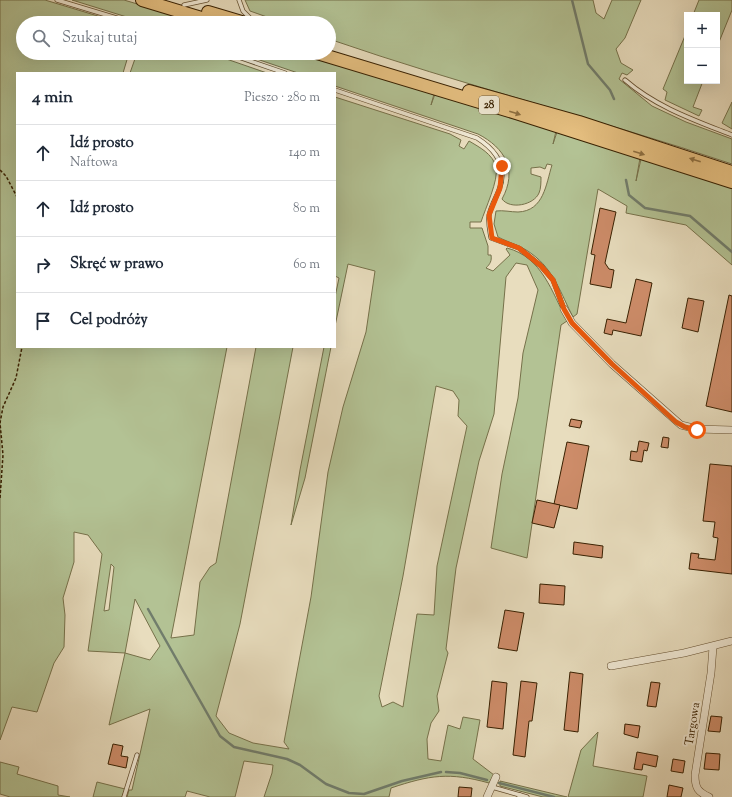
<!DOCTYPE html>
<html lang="pl">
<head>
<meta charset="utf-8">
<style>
	body { margin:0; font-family:"Sorts Mill Goudy",serif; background:#f6f6f7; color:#1f2937 }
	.controls { position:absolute; right:12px; top:12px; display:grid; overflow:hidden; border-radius:0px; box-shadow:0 4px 16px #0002 }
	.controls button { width:36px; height:36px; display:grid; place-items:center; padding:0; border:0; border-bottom:1px solid #e0e1e3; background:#fff; color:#1f2937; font:20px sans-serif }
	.stop { position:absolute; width:12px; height:12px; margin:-9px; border:3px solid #ea580c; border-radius:50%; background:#fff }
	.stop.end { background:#ea580c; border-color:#fff; box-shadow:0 1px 4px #0008 }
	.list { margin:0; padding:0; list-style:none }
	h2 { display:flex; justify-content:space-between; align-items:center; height:52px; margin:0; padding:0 16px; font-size:17px }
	h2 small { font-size:13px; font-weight:400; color:#747a83 }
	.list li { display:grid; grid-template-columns:26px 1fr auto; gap:12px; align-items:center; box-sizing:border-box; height:56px; padding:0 16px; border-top:1px solid #e0e1e3 }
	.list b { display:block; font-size:15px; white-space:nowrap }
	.list p { margin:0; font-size:13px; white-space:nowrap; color:#747a83 }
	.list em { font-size:13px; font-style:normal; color:#747a83 }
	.icon { flex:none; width:22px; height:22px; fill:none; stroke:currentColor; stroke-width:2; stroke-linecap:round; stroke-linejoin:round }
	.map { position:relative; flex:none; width:732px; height:797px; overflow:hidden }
	.search { position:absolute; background:#fff; box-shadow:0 4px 16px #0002; left:16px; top:16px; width:320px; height:44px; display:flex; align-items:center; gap:10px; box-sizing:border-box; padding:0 14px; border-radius:22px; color:#747a83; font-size:15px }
	.panel { position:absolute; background:#fff; box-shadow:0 4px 16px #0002; left:16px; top:72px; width:320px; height:276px; border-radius:0px }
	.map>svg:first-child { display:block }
	.green { fill:#b3c294; stroke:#76714a; fill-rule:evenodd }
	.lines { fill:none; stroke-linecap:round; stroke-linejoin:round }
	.stream { stroke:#717d6c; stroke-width:2.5 }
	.building { fill:#cd8c69; stroke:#382001 }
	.lane-casing { stroke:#644f30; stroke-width:5 }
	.street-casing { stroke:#644f30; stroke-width:8 }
	.primary-casing { stroke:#382001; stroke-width:14 }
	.path { stroke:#382001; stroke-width:1.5; stroke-dasharray:3 2; stroke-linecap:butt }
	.lane { stroke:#f0e9d5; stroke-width:3.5 }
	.street { stroke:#f0e9d5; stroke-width:7 }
	.primary { stroke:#e4be7f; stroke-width:12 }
	.oneway { fill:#8e6f40 }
	.route { stroke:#ea580c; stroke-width:5 }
	.labels { text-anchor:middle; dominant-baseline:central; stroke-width:4; stroke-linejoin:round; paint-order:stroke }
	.shield { fill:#f0e9d5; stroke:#6f5c41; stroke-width:1 }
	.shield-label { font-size:11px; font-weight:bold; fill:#382001 }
	.street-label { font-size:12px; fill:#382001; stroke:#f0e9d5 }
</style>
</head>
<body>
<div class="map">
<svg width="732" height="797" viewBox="0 0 732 797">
	<rect width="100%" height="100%" fill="#e8ddbe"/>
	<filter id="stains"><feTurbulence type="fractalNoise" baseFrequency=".005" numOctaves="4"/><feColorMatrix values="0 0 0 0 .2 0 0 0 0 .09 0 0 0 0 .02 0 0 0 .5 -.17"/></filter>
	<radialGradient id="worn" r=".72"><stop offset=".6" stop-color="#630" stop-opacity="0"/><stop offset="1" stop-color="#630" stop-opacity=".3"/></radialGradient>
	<g class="green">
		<path d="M0,0H45L121,23H23V53H129L123,73H17V347H227L171,638L194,635L200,582L210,567L216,563L256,347H293L240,624L216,716L229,733L253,743L289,749L284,742L311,597L328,472L343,407L366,332L375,271L348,264L335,326V297L339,278L335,276V97L450,134L461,140L459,146L464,149L469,141C479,147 493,154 496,167C499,180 485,209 481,222H470V228H482L488,246V255H491C492,261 490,264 486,268L493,271L510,255L506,249L507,248C542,257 552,292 567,321L561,325L527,558L491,548L502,474L518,398L523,353L538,290L527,265L516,263L506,277L494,414L479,461L456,568L446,649L448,653L437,696L439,711L431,723L427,739L428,759L441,761L448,725L460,729L463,717L480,720L473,759L494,775L489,783C449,772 430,775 391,788L389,797H264L272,773L273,765L244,761L235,797H210L187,791L185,797H127L129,790H132L150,709L109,725L125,653L88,651L102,554L88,535L74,532V562L63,598L65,615L64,647L54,663L37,712L12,707L0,740ZM436,386L453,391L459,400L458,416L467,426L437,566L434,615L417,614L403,707L393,702L382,707L379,696L403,576ZM111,564L114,567L109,610L104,611ZM135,599L160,646L150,660L125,653Z"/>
		<polygon points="72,0 124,0 201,23 146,23"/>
		<path d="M245,0H593L596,13L604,19L612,0H641L625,38L616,49L621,63L633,70L627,75L622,73L619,79L652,106L686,122L732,139V164C598,119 462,85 329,39V23H284L250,11Z"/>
		<polygon points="699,0 732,0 732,10 717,47 717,15 693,15"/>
		<polygon points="687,31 687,81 703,81 693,107 702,110 699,116 665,100 667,92 663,89"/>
		<polygon points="137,53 209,53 267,73 130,73"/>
		<path d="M239,53H300L434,94L431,105L435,94L556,131L553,144L557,132L640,158L636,181L641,159L732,188V265L686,225L626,213L627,206L598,189L577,314L573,317C561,294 554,270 532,254C522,246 510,243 498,237L494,224L496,211C503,210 511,212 518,212C544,211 546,184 552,165L547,164L545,169L540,167L531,168V174L541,177C541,181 541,189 539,193C534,205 510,210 502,199C518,170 505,148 478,134L335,86V73H298Z"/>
		<polygon points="732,102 732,129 722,123"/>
		<polygon points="324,347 331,347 305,478 291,525 300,470"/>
		<polygon points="598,732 593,766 647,776 643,797 568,797 581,750"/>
		<polygon points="0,762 19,767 17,774 58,786 58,795 70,797 10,797 0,794"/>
		<polygon points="500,781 567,797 543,797 500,786"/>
		<polygon points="97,782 125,789 122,797 93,797"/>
	</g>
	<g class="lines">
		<g class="stream">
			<polyline points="572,0 588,64 610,90 614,99"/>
			<polyline points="626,180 629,195 645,208 690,216 732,252"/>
			<polyline points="148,609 220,736 234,747 287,759 300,765 326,784 349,793 364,794 402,781 441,772"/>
			<polyline points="446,772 460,773 487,780"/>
			<polyline points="499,783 554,797"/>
		</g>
	</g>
	<g class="building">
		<polygon points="600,208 616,212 605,263 609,269 614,270 611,288 590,284 595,255 591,254"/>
		<polygon points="636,279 652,283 641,336 613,330 612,335 604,333 607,319 626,323"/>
		<polygon points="729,295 732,296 732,412 706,406"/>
		<polygon points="688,298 704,301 698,332 682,328"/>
		<polygon points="571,419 582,421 580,428 569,426"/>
		<polygon points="663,437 669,438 668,448 661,447"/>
		<polygon points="639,441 649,443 647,451 644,450 642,462 630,460 631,451 637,452"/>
		<polygon points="567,442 589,446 577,509 554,504"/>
		<polygon points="710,464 732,466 732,574 689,569 691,553 699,554 698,558 715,560 718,538 713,537 715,522 703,521"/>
		<polygon points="537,500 560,505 554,528 532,523"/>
		<polygon points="574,542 603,546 602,558 573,554"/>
		<polygon points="540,584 565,586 564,605 539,603"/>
		<polygon points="505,610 524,613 517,651 498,648"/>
		<polygon points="570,672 583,674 578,732 564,730"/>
		<polygon points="492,681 507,683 503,729 487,727"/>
		<polygon points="521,681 537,683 532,721 529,721 525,757 513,755"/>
		<polygon points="651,682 660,683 656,707 647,706"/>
		<polygon points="711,716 722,717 720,732 708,731"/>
		<polygon points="625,724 640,726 638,738 624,734"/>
		<polygon points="113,744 123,746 121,756 128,757 126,768 108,764"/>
		<polygon points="637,752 658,756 656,767 643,764 642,770 634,769"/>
		<polygon points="706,753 720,754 719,770 704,769"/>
		<polygon points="673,759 685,761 683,773 671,771"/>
		<polygon points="669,785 683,788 681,797 667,797"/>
		<polygon points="459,787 472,788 471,797 458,797"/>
	</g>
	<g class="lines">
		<g class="lane-casing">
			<g id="lane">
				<polyline points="57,0 133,23"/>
				<polyline points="239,0 243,11 255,23"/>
				<polyline points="184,5 207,0"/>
				<polyline points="227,53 285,73"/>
				<path d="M625,80C656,107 694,120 732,135"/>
				<path d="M335,90L477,138C496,150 508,167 499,190C496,198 490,208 489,216C488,224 490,231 491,238L519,248L541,266L553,280L564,309"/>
				<polyline points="492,787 520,795 519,797"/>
				<polyline points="520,795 527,797"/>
				<polyline points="124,797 137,755"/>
			</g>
		</g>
		<g class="street-casing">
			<g id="street">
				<polyline points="564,309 572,323 612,364 681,425 697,429 732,430"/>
				<polyline points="611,666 684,653 732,641"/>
				<polyline points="487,797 496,777"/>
				<path d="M709,797C698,792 695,788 695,775L711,673L713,647"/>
			</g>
		</g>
		<g class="primary-casing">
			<g id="primary">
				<polyline points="142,0 218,23"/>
				<polyline points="208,12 245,23"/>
				<polyline points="317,53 516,113 732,182"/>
				<polyline points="469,91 579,122 732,172"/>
			</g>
		</g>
		<g class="path">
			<polyline points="0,170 6,176 17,197"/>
			<polyline points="0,498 3,455 0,423 3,407 16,378 22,347"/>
		</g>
		<use href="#lane" class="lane"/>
		<use href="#street" class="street"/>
		<use href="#primary" class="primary"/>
	</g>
	<defs><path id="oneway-solid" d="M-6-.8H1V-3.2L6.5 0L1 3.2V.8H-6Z"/></defs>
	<g class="oneway">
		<use href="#oneway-solid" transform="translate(515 113) rotate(17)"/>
		<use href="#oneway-solid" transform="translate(639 153) rotate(17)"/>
		<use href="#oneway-solid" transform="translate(695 160) rotate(-162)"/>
	</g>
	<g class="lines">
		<polyline class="route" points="502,166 500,188 489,215 492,238 519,248 541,266 553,280 564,309 572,323 612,364 676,422 685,427 697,430"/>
	</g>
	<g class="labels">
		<rect class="shield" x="479" y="96" width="20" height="18" rx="3"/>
		<g class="shield-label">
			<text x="489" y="105">28</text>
		</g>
		<g class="street-label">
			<text transform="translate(693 724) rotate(-81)">Targowa</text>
		</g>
	</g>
	<rect width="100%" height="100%" filter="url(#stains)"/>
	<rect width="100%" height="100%" fill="url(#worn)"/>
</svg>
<div class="controls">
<button>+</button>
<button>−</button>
</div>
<div class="stop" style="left:697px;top:430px"></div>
<div class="stop end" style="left:502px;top:166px"></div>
<div class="search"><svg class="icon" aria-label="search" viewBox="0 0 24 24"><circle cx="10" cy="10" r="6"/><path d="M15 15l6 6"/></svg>Szukaj tutaj</div>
<section class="panel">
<h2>4 min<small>Pieszo · 280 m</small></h2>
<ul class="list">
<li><svg class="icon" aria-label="ahead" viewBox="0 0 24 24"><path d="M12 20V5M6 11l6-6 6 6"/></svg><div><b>Idź prosto</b><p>Naftowa</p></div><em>140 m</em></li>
<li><svg class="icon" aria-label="ahead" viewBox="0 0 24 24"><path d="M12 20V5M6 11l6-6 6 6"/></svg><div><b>Idź prosto</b></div><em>80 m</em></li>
<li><svg class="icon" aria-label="right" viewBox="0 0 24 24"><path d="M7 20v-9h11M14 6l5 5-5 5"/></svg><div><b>Skręć w prawo</b></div><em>60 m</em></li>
<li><svg class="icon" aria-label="arrive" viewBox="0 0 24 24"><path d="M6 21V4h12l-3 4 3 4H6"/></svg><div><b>Cel podróży</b></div></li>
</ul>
</section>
</div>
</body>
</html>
